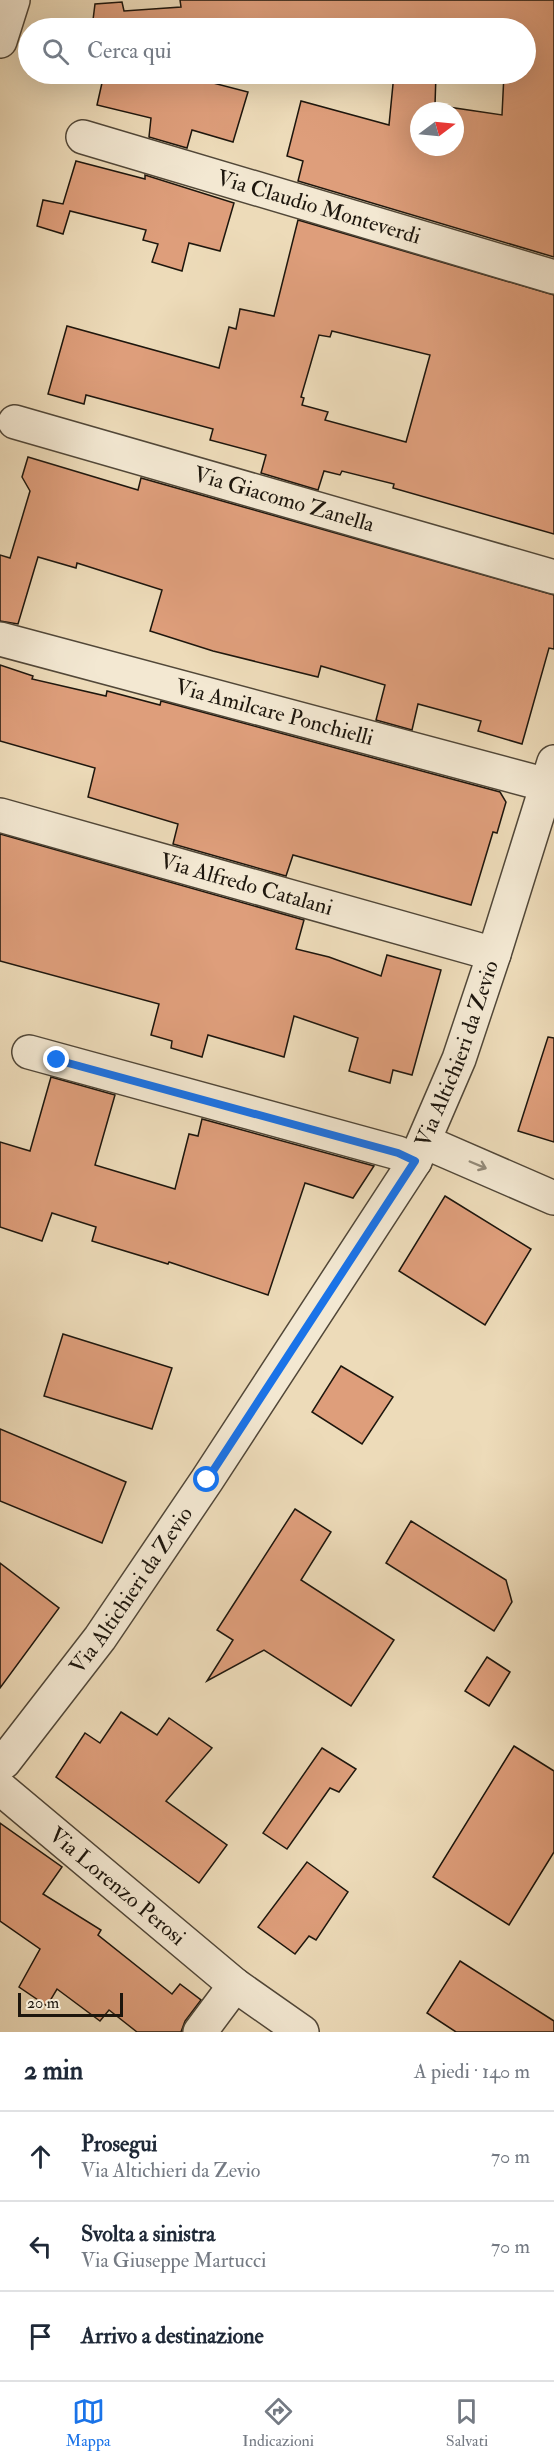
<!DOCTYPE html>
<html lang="it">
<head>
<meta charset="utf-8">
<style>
	body { margin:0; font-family:"IM FELL Double Pica",serif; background:#f2f2f3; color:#1f2937 }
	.compass { position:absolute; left:410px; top:102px; width:54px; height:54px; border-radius:50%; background:#fff; box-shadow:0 6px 24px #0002; rotate:74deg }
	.scale { position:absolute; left:18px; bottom:15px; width:105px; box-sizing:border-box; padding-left:6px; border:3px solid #1d160d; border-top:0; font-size:16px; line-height:21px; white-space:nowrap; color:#1d160d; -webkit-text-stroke:4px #f3e8d2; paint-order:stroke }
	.stop { position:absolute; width:18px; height:18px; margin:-14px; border:4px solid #1a73e8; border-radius:50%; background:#fff }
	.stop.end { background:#1a73e8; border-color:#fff; box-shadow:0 2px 6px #0008 }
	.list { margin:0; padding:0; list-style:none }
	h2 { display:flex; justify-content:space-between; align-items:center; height:78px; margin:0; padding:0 24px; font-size:26px }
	h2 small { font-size:20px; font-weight:400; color:#747a83 }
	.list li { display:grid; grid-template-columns:39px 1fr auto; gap:18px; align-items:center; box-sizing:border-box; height:90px; padding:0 24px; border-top:2px solid #e0e1e3 }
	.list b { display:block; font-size:22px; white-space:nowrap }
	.list p { margin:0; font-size:20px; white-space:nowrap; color:#747a83 }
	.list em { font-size:20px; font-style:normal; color:#747a83 }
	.icon { flex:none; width:33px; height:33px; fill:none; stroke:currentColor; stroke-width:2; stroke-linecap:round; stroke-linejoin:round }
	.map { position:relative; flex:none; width:554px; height:2032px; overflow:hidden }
	.search { position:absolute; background:#fff; box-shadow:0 6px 24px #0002; left:18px; right:18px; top:18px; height:66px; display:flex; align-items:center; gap:15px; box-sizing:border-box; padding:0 21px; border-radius:33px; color:#747a83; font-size:22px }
	.sheet { height:348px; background:#fff }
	nav { display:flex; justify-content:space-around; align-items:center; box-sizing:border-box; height:84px; border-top:2px solid #e0e1e3; background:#fff; font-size:16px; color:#747a83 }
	nav a { display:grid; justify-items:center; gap:3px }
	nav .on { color:#1a73e8 }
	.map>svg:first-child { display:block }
	.building { fill:#de9e7b; stroke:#1d160d; stroke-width:1.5; fill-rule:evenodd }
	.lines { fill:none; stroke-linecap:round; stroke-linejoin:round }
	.minor-casing { stroke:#514738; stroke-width:36 }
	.minor { stroke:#f3e8d2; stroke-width:33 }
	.oneway { stroke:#938a79 }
	.route { stroke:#1a73e8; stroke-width:8 }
	.labels { text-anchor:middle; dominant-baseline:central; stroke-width:5; stroke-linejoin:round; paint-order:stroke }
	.street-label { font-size:22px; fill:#1d160d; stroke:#f3e8d2 }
</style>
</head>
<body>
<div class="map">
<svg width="554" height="2032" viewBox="0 0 554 2032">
	<rect width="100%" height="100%" fill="#eddbb9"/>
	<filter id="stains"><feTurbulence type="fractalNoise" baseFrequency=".00333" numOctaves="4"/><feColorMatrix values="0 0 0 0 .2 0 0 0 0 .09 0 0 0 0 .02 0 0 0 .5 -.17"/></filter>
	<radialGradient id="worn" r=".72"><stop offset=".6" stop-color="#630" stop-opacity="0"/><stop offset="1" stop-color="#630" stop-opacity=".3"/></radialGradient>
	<g class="building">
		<path d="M180,0H554V257L298,181L303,161L287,156L301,101L389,125L394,74H436L435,105L502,115L504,74H525V28H92L95,4L122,2L124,11L181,7ZM419,111H455V147H419Z"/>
		<polygon points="104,74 215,74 213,83 248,92 233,142 192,130 187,148 149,137 151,118 97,105"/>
		<polygon points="76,161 145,179 145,175 234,203 220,251 189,243 182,271 152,262 158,244 143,240 146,230 70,211 63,234 37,226 43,200 63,204"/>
		<path d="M298,220L554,295V534L393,488L394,484L342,471L340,475L324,471L318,490L261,473L266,455L210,440L213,429L86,395L84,404L48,394L67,326L219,368L229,327L236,329L240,309L274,316ZM332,331L430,355L406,442L325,420L328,412L302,405L304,398L301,397L319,335L330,337Z"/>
		<polygon points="28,457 138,490 141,478 554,595 554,649 549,648 522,744 478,731 481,721 418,704 412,730 376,720 385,685 321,666 318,677 213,651 150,631 162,590 77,563 76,568 38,557 18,624 0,621 0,555 10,558 30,491 22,477"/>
		<polygon points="0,665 33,676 32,679 106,696 107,691 160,705 161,701 500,792 506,802 497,833 493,832 471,905 293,855 286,876 173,844 178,824 88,797 95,768 0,741"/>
		<polygon points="0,834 304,920 296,949 329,957 381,976 387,955 441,970 412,1075 393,1070 390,1083 349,1071 358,1038 294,1016 284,1057 208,1035 202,1057 171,1048 172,1041 151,1035 159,1004 0,961"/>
		<polygon points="548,1037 554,1038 554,1142 518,1131"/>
		<polygon points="51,1077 115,1095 95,1165 175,1189 189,1134 198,1136 202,1119 374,1166 353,1198 305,1183 268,1295 169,1262 168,1264 92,1241 96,1227 52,1213 42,1241 0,1227 0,1142 30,1151"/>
		<polygon points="445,1196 531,1249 485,1325 399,1271"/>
		<polygon points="63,1334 172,1368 152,1429 44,1396"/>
		<polygon points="341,1366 393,1397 362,1444 312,1412"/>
		<polygon points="0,1429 126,1482 102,1543 0,1501"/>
		<polygon points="295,1509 331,1532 301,1580 394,1640 351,1706 264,1650 207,1681 233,1640 217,1630"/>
		<polygon points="411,1521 506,1580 512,1602 494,1631 386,1563"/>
		<polygon points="0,1563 59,1608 0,1688"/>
		<polygon points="487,1657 510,1672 489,1706 465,1691"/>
		<polygon points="121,1712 157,1735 169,1718 212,1748 166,1801 227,1845 199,1883 56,1777 85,1733 100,1743"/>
		<polygon points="514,1746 554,1771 554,1852 509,1925 433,1877"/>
		<polygon points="322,1748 356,1769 339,1792 330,1788 287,1849 263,1833"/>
		<polygon points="0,1823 62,1867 43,1894 101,1930 98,1935 172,1994 180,1984 201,2000 185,2021 181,2032 137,2032 109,2010 100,2021 57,1989 47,2006 19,1987 40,1949 0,1921"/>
		<polygon points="307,1862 348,1892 316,1940 309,1936 295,1954 258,1927"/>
		<polygon points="460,1961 554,2021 554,2032 456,2032 427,2013"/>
	</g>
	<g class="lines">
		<g class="minor-casing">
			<g id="minor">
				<polyline points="0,41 13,0"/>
				<path id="s1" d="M83,137L554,277"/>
				<path id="s2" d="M15,422L554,577"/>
				<path id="s3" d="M0,639L547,785"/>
				<path id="s4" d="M0,815L494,954"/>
				<polyline points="29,1052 398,1153 415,1161"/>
				<polyline points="425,1142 554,1198"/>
				<path id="s5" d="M0,1763L4,1762L100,1638L207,1480L415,1161L459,1059L494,954L554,762"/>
				<path id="s6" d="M0,1788L235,1985L302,2032"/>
				<polyline points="200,2032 235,1985"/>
			</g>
		</g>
		<use href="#minor" class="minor"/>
	</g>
	<defs><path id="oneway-shaft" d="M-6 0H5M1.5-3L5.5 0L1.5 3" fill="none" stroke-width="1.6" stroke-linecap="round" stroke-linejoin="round" transform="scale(1.5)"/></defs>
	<use class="oneway" href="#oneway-shaft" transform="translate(478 1165) rotate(23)"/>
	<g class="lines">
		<polyline class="route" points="57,1060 398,1153 415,1161 207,1480"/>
	</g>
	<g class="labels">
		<g class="street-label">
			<text stroke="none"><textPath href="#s1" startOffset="246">Via Claudio Monteverdi</textPath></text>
			<text stroke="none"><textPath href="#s2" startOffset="280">Via Giacomo Zanella</textPath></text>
			<text stroke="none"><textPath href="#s3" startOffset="284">Via Amilcare Ponchielli</textPath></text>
			<text stroke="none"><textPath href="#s4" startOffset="256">Via Alfredo Catalani</textPath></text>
			<text stroke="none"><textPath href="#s5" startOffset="848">Via Altichieri da Zevio</textPath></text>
			<text stroke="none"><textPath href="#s5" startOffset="218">Via Altichieri da Zevio</textPath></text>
			<text stroke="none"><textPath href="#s6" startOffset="153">Via Lorenzo Perosi</textPath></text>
		</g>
	</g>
	<rect width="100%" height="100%" filter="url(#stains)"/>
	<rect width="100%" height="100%" fill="url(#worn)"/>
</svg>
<svg class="compass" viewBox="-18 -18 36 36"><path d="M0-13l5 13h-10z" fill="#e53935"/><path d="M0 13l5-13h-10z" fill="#747a83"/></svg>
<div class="scale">20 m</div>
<div class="stop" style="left:207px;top:1480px"></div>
<div class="stop end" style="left:57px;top:1060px"></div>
<div class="search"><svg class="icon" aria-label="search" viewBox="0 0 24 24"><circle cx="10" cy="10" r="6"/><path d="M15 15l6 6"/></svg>Cerca qui</div>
</div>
<section class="sheet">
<h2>2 min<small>A piedi · 140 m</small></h2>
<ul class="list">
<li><svg class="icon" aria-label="ahead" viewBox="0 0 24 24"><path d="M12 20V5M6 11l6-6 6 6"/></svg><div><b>Prosegui</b><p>Via Altichieri da Zevio</p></div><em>70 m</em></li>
<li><svg class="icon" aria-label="left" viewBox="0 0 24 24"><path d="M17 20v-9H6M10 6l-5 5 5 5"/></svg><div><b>Svolta a sinistra</b><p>Via Giuseppe Martucci</p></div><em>70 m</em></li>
<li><svg class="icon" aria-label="arrive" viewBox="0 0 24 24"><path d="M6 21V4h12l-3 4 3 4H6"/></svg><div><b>Arrivo a destinazione</b></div></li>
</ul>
</section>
<nav>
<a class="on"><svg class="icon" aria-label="map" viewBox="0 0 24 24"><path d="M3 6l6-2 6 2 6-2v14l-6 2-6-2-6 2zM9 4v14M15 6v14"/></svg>Mappa</a>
<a><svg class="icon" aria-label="directions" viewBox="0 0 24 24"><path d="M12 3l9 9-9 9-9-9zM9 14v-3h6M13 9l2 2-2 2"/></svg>Indicazioni</a>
<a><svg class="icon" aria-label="saved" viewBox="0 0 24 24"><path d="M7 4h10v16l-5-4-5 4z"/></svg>Salvati</a>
</nav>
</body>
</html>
